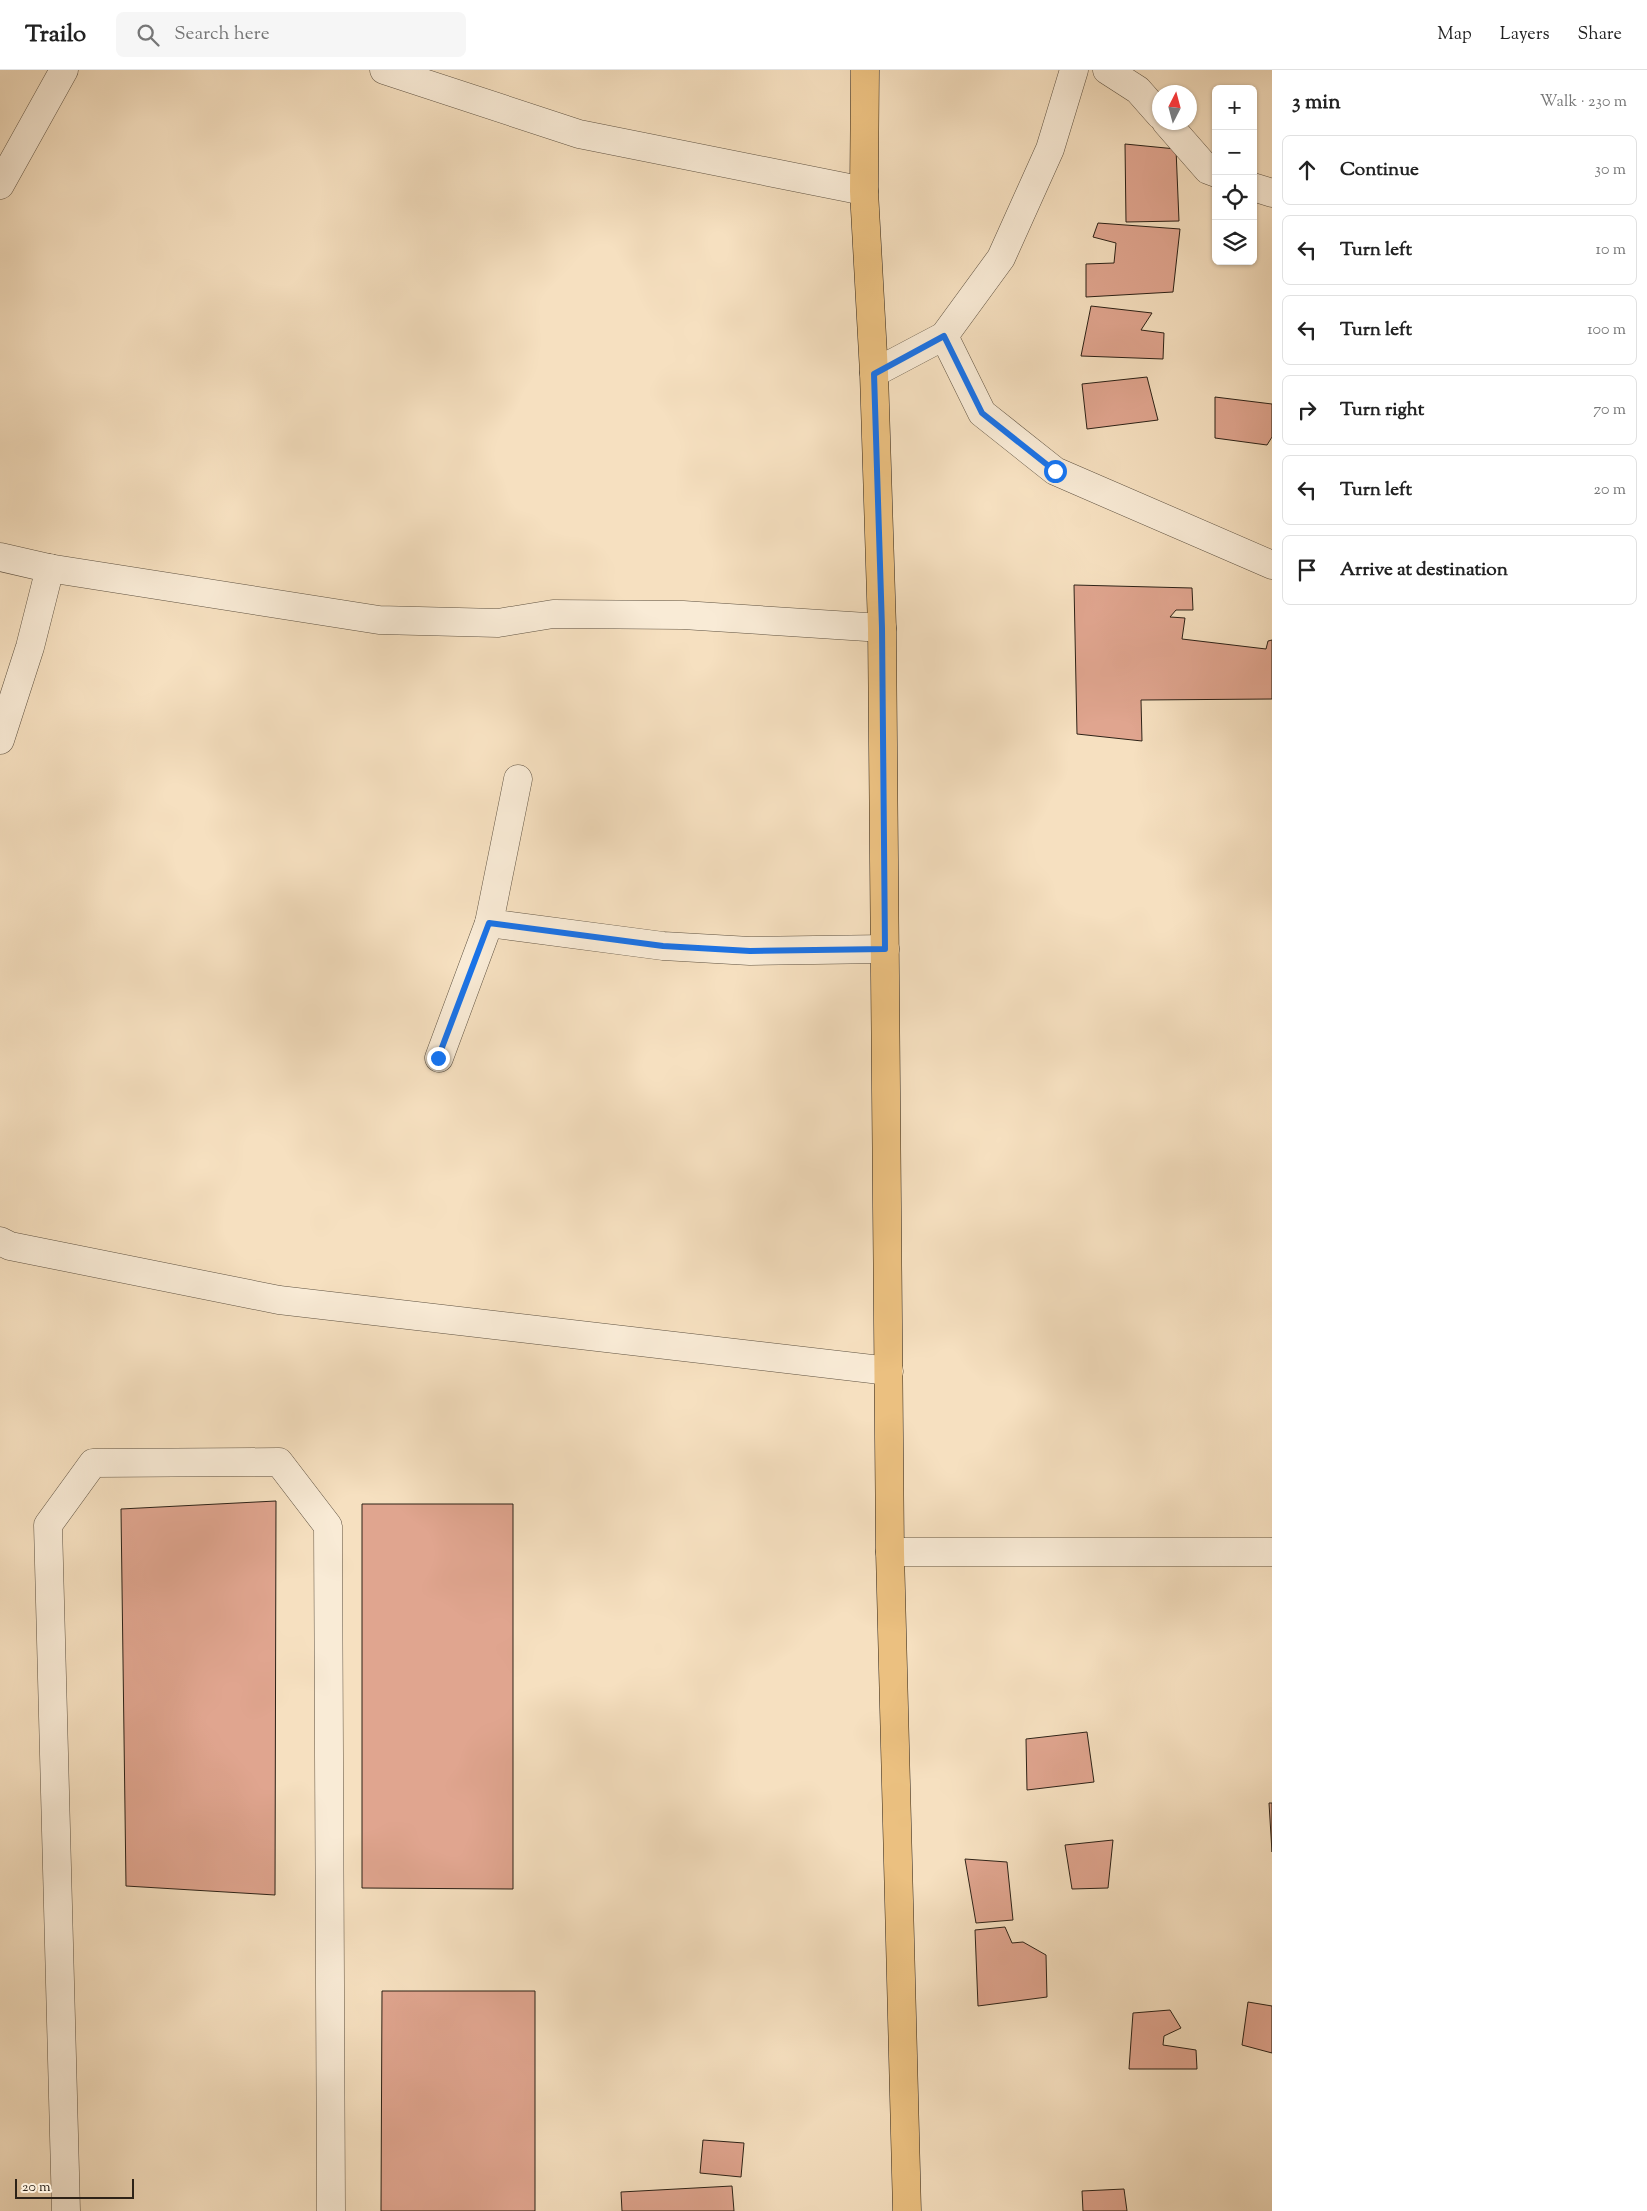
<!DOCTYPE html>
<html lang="en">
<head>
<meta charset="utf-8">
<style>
	body { margin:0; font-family:"Sorts Mill Goudy",serif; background:#f6f6f6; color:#222 }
	.controls { position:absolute; right:15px; top:15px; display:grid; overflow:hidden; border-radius:8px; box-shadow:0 1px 4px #0004 }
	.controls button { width:45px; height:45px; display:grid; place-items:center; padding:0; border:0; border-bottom:1px solid #e0e0e0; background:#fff; color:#222; font:25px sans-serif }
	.compass { position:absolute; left:1152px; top:15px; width:45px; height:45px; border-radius:50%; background:#fff; box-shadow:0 1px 4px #0004; rotate:6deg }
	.scale { position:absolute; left:15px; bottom:12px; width:119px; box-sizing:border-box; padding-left:5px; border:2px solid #2d2217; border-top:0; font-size:14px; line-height:18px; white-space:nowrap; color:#2d2217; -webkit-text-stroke:4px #f9ebd6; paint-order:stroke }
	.stop { position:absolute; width:15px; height:15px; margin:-11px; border:4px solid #1a73e8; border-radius:50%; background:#fff }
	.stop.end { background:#1a73e8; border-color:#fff; box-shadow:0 1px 5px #0008 }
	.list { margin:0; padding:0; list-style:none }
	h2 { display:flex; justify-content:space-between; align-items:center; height:65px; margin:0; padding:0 20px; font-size:21px }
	h2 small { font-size:16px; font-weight:400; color:#767676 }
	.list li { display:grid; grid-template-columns:32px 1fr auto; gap:15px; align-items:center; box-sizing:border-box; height:70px; margin:0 10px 10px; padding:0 10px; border:1px solid #e0e0e0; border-radius:8px }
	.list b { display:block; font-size:19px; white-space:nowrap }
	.list em { font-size:16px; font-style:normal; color:#767676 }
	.icon { flex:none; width:28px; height:28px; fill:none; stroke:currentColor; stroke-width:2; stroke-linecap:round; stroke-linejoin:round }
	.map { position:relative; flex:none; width:1272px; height:2141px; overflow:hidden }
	header { display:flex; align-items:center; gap:30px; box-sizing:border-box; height:70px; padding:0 25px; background:#fff; border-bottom:1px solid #e0e0e0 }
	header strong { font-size:24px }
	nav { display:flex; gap:28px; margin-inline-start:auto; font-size:18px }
	.search { width:350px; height:45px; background:#f6f6f6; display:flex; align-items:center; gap:12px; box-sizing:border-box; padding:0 18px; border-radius:8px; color:#767676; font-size:19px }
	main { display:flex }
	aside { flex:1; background:#fff }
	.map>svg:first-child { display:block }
	.building { fill:#e0a58f; stroke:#2d2217 }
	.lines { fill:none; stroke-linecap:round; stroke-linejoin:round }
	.minor-casing { stroke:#5f5241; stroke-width:29 }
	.major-casing { stroke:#2d2217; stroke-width:29 }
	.minor { stroke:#f9ebd6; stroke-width:28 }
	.major { stroke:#ebc080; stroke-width:28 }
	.route { stroke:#1a73e8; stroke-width:6 }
</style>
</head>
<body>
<header>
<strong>Trailo</strong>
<div class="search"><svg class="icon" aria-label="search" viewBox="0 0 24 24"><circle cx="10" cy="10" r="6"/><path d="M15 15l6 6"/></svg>Search here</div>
<nav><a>Map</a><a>Layers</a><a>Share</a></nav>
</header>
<main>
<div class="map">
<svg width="1272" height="2141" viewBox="0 0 1272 2141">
	<rect width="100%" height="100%" fill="#f6e0c0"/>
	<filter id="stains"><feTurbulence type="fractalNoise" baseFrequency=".004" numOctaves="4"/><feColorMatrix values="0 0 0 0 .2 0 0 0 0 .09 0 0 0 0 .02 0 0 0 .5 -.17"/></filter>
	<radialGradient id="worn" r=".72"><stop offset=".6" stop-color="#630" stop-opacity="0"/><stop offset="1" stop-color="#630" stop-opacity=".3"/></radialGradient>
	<g class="building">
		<polygon points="1125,74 1176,79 1179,151 1126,152"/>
		<polygon points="1098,153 1180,159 1173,222 1086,227 1086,194 1114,193 1116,173 1093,167"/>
		<polygon points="1091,236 1152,243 1141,260 1164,263 1163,289 1081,286"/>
		<polygon points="1147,307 1158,350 1087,359 1082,314"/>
		<polygon points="1215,327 1272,334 1272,367 1267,375 1215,368"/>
		<polygon points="1074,515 1192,518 1193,540 1176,540 1170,547 1185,548 1182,569 1266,579 1268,571 1272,570 1272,629 1141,630 1142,671 1077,664"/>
		<polygon points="276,1431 275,1825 126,1816 121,1439"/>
		<polygon points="362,1434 513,1434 513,1819 362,1818"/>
		<polygon points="1087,1662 1094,1712 1027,1720 1026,1669"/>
		<polygon points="1269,1733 1272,1733 1272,1782"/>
		<polygon points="1113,1770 1108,1818 1072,1819 1065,1775"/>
		<polygon points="965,1789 1007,1792 1013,1850 976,1853"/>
		<polygon points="1005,1857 1012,1873 1023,1872 1046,1885 1047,1927 978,1936 975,1860"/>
		<polygon points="382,1921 535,1921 535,2141 381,2141"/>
		<polygon points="1248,1932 1272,1936 1272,1983 1242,1975"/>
		<polygon points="1170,1940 1181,1958 1164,1966 1163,1975 1196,1980 1197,1999 1129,1999 1133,1943"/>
		<polygon points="703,2070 744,2073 741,2107 700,2103"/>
		<polygon points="732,2116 734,2141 622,2141 621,2122"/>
		<polygon points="1124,2119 1127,2141 1083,2141 1082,2121"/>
	</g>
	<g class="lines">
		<g class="minor-casing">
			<g id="minor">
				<polyline points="384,0 579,64 864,121"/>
				<polyline points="1107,0 1138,20 1160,45"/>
				<polyline points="1166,52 1208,100 1216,103"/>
				<polyline points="0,115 64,0"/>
				<polyline points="1253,117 1272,123"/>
				<polyline points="944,266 982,343 1055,401 1272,495"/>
				<polyline points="874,303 944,266 1001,188 1050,79 1074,0"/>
				<polyline points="0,487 48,498 379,550 498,553 553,544 683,545 882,558"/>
				<polyline points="0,670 30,577 50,498"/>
				<polyline points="518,709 489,853 663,876 750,881 885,879"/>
				<polyline points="439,988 489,853"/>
				<polyline points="0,1171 10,1176 279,1230 889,1301"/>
				<polyline points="890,1482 1272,1482"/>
				<polyline points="66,2141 48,1455 93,1393 279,1392 328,1456 331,2141"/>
			</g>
		</g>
		<g class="major-casing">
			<polyline id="major" points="865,0 864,121 874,303 882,558 890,1482 907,2141"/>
		</g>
		<use href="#minor" class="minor"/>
		<use href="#major" class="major"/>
	</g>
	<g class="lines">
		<polyline class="route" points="438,988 489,853 663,876 750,881 885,879 882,558 874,304 944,266 982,343 1055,401"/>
	</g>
	<rect width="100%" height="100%" filter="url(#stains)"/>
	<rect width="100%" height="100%" fill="url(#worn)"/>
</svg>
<div class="controls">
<button>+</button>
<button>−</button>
<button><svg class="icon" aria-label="locate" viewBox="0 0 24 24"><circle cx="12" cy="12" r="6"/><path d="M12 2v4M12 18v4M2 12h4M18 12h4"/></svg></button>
<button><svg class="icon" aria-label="layers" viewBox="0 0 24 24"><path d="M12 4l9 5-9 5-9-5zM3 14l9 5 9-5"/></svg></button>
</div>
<svg class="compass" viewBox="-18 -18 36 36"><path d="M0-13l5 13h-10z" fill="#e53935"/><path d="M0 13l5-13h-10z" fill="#767676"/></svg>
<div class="scale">20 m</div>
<div class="stop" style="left:1055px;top:401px"></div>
<div class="stop end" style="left:438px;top:988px"></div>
</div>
<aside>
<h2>3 min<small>Walk · 230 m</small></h2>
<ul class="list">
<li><svg class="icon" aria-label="ahead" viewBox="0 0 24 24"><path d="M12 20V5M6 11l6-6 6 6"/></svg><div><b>Continue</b></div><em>30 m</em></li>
<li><svg class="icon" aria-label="left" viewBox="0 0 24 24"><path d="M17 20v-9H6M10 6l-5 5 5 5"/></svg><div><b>Turn left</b></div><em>10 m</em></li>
<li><svg class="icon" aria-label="left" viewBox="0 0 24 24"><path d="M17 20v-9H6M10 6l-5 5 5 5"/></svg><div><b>Turn left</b></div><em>100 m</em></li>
<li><svg class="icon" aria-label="right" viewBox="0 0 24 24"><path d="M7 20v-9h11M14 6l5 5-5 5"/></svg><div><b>Turn right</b></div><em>70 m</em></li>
<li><svg class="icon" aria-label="left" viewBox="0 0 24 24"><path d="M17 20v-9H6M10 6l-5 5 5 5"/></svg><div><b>Turn left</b></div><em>20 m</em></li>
<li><svg class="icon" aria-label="arrive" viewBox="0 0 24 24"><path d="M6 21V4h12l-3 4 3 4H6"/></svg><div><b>Arrive at destination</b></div></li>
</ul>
</aside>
</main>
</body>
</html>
